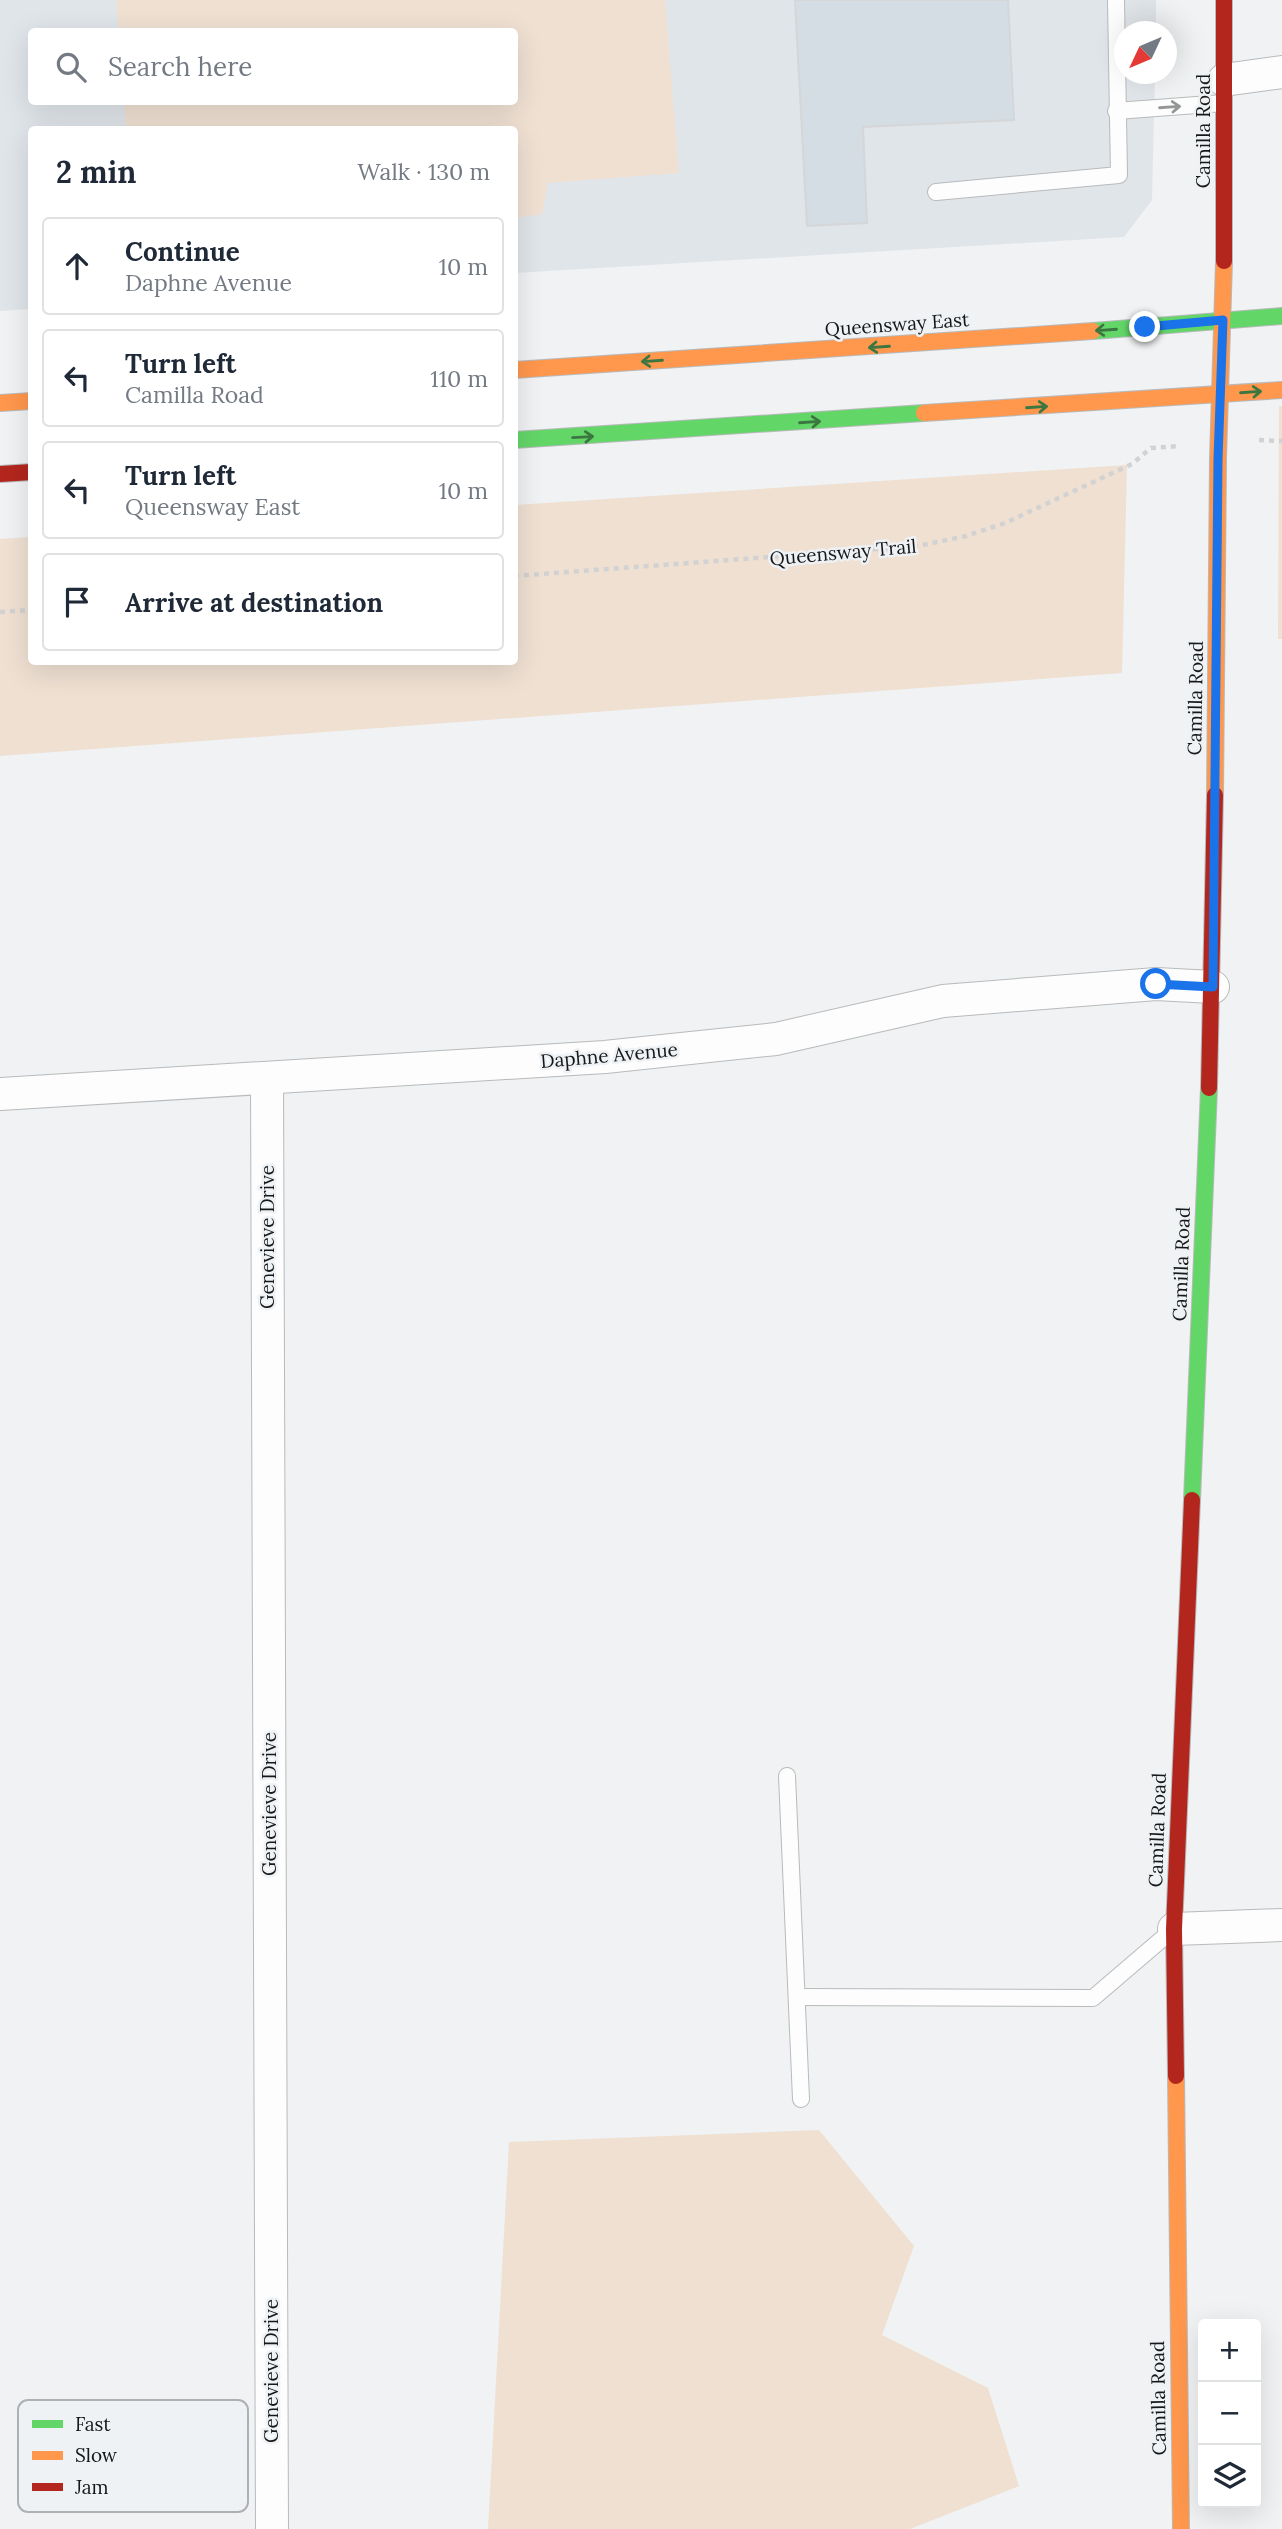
<!DOCTYPE html>
<html lang="en">
<head>
<meta charset="utf-8">
<style>
	body { margin:0; font-family:Lora,serif; background:#f2f2f3; color:#1f2937 }
	.controls { position:absolute; right:21px; bottom:21px; display:grid; overflow:hidden; border-radius:7px; box-shadow:0 7px 28px #0002 }
	.controls button { width:63px; height:63px; display:grid; place-items:center; padding:0; border:0; border-bottom:2px solid #e0e1e3; background:#fff; color:#1f2937; font:35px sans-serif }
	.compass { position:absolute; left:1114px; top:21px; width:63px; height:63px; border-radius:50%; background:#fff; box-shadow:0 7px 28px #0002; rotate:226deg }
	.stop { position:absolute; width:21px; height:21px; margin:-16px; border:5px solid #1a73e8; border-radius:50%; background:#fff }
	.stop.end { background:#1a73e8; border-color:#fff; box-shadow:0 2px 7px #0008 }
	.list { margin:0; padding:0; list-style:none }
	h2 { display:flex; justify-content:space-between; align-items:center; height:91px; margin:0; padding:0 28px; font-size:30px }
	h2 small { font-size:23px; font-weight:400; color:#747a83 }
	.list li { display:grid; grid-template-columns:46px 1fr auto; gap:21px; align-items:center; box-sizing:border-box; height:98px; margin:0 14px 14px; padding:0 14px; border:2px solid #e0e1e3; border-radius:7px }
	.list b { display:block; font-size:26px; white-space:nowrap }
	.list p { margin:0; font-size:23px; white-space:nowrap; color:#747a83 }
	.list em { font-size:23px; font-style:normal; color:#747a83 }
	.icon { flex:none; width:38px; height:38px; fill:none; stroke:currentColor; stroke-width:2; stroke-linecap:round; stroke-linejoin:round }
	.map { position:relative; flex:none; width:1282px; height:2529px; overflow:hidden }
	.search { position:absolute; background:#fff; box-shadow:0 7px 28px #0002; left:28px; top:28px; width:490px; height:77px; display:flex; align-items:center; gap:18px; box-sizing:border-box; padding:0 24px; border-radius:7px; color:#747a83; font-size:26px }
	.panel { position:absolute; background:#fff; box-shadow:0 7px 28px #0002; left:28px; top:126px; width:490px; height:539px; border-radius:7px }
	.map>svg:first-child { display:block }
	.built { fill:#e0e5ea; fill-rule:evenodd }
	.green { fill:#efe0d2 }
	.building { fill:#d5dde4; stroke:#d4d6d7; stroke-width:2 }
	.lines { fill:none; stroke-linecap:round; stroke-linejoin:round }
	.lane-casing { stroke:#b8babb; stroke-width:18 }
	.street-casing { stroke:#b8babb; stroke-width:34 }
	.fast-casing { stroke:#b8babb; stroke-width:18 }
	.slow-casing { stroke:#b8babb; stroke-width:18 }
	.jam-casing { stroke:#b8babb; stroke-width:18 }
	.path { stroke:#d2d2d2; stroke-width:4.5; stroke-dasharray:5 5; stroke-linecap:butt }
	.lane { stroke:#fdfdfd; stroke-width:16 }
	.street { stroke:#fdfdfd; stroke-width:32 }
	.fast { stroke:#63d668; stroke-width:16 }
	.slow { stroke:#ff974d; stroke-width:16 }
	.jam { stroke:#b3261e; stroke-width:16 }
	.oneway { stroke:#959696 }
	.oneway2 { stroke:#3c7640 }
	.route { stroke:#1a73e8; stroke-width:9 }
	.labels { text-anchor:middle; dominant-baseline:central; stroke-width:5; stroke-linejoin:round; paint-order:stroke }
	.street-label { font-size:19px; fill:#161718; stroke:#eff2f5 }
	.key { fill:#eff2f5; stroke:#aeb0b3; stroke-width:2 }
	.key-label { font-size:19px; fill:#161718 }
</style>
</head>
<body>
<div class="map">
<svg width="1282" height="2529" viewBox="0 0 1282 2529">
	<rect width="100%" height="100%" fill="#f0f2f4"/>
	<path class="built" d="M0,0H1156V31L1124,32V74H1155L1152,200L1124,237L515,273L514,130H32L31,309L0,311ZM32,32H514V102H32Z"/>
	<g class="green">
		<polygon points="116,0 665,0 679,173 548,183 542,214 515,218 514,130 126,129 124,102 514,102 514,32 119,31"/>
		<polygon points="1279,406 1282,406 1282,639 1278,639"/>
		<polygon points="1127,465 1122,673 0,756 0,539 31,537 32,662 514,662 515,505"/>
		<polygon points="819,2130 914,2246 882,2335 988,2388 1019,2486 910,2529 488,2529 509,2142"/>
	</g>
	<polygon class="building" points="795,0 1008,0 1014,120 863,127 867,223 807,226"/>
	<g class="lines">
		<g class="lane-casing">
			<g id="lane">
				<polyline points="1116,111 1224,103"/>
				<polyline points="936,192 1119,175 1116,0"/>
				<polyline points="787,1776 801,2099"/>
				<polyline points="797,1997 1093,1998 1169,1933"/>
			</g>
		</g>
		<g class="street-casing">
			<g id="street">
				<polyline points="1224,80 1282,72"/>
				<polyline points="267,1079 272,2529"/>
				<polyline points="0,1094 605,1057 776,1039 943,1001 1156,984 1213,987"/>
				<polyline points="1174,1929 1282,1925"/>
			</g>
		</g>
		<g class="fast-casing">
			<g id="fast">
				<polyline points="1093,331 1282,316"/>
				<polyline points="514,440 924,413"/>
				<polyline points="1192,1500 1209,1088"/>
			</g>
		</g>
		<g class="slow-casing">
			<g id="slow">
				<polyline points="514,370 1093,331"/>
				<polyline points="0,403 32,401"/>
				<polyline points="924,413 1282,390"/>
				<polyline points="1215,795 1218,459 1224,261"/>
				<polyline points="1176,2076 1181,2529"/>
			</g>
		</g>
		<g class="jam-casing">
			<g id="jam">
				<polyline points="1224,0 1224,261"/>
				<polyline points="0,474 32,472"/>
				<polyline points="1209,1088 1215,795"/>
				<polyline points="1176,2076 1174,1929 1192,1500"/>
			</g>
		</g>
		<g class="path">
			<polyline points="1259,440 1282,441"/>
			<polyline points="514,576 918,546 966,536 1005,523 1132,464 1151,448 1180,446"/>
			<polyline points="0,612 32,610"/>
		</g>
		<use href="#lane" class="lane"/>
		<use href="#street" class="street"/>
		<use href="#fast" class="fast"/>
		<use href="#slow" class="slow"/>
		<use href="#jam" class="jam"/>
	</g>
	<defs><path id="oneway-shaft" d="M-6 0H5M1.5-3L5.5 0L1.5 3" fill="none" stroke-width="1.6" stroke-linecap="round" stroke-linejoin="round" transform="scale(1.75)"/></defs>
	<use class="oneway" href="#oneway-shaft" transform="translate(1170 107) rotate(-4)"/>
	<g class="oneway2">
		<use href="#oneway-shaft" transform="translate(1106 330) rotate(176)"/>
		<use href="#oneway-shaft" transform="translate(879 347) rotate(176)"/>
		<use href="#oneway-shaft" transform="translate(652 361) rotate(176)"/>
		<use href="#oneway-shaft" transform="translate(1251 392) rotate(-4)"/>
		<use href="#oneway-shaft" transform="translate(1037 407) rotate(-4)"/>
		<use href="#oneway-shaft" transform="translate(810 422) rotate(-4)"/>
		<use href="#oneway-shaft" transform="translate(583 437) rotate(-3)"/>
	</g>
	<g class="lines">
		<polyline class="route" points="1145,327 1223,320 1218,459 1213,987 1156,984"/>
	</g>
	<g class="labels">
		<g class="street-label">
			<text transform="translate(1203 131) rotate(-90)">Camilla Road</text>
			<text transform="translate(897 324) rotate(-4)">Queensway East</text>
			<text transform="translate(843 552) rotate(-5)">Queensway Trail</text>
			<text transform="translate(1195 698) rotate(-89)">Camilla Road</text>
			<text transform="translate(609 1055) rotate(-5)">Daphne Avenue</text>
			<text transform="translate(267 1237) rotate(-90)">Genevieve Drive</text>
			<text transform="translate(1181 1264) rotate(-88)">Camilla Road</text>
			<text transform="translate(269 1804) rotate(-90)">Genevieve Drive</text>
			<text transform="translate(1157 1830) rotate(-88)">Camilla Road</text>
			<text transform="translate(271 2371) rotate(-90)">Genevieve Drive</text>
			<text transform="translate(1158 2398) rotate(-91)">Camilla Road</text>
		</g>
	</g>
	<rect x="18" y="2400" width="230" height="112" rx="10" class="key"/>
	<rect x="32" y="2420" width="31" height="8" fill="#63d668"/>
	<rect x="32" y="2451" width="31" height="9" fill="#ff974d"/>
	<rect x="32" y="2483" width="31" height="8" fill="#b3261e"/>
	<g class="key-label">
		<text x="75" y="2431">Fast</text>
		<text x="75" y="2462">Slow</text>
		<text x="75" y="2494">Jam</text>
	</g>
</svg>
<div class="controls">
<button>+</button>
<button>−</button>
<button><svg class="icon" aria-label="layers" viewBox="0 0 24 24"><path d="M12 4l9 5-9 5-9-5zM3 14l9 5 9-5"/></svg></button>
</div>
<svg class="compass" viewBox="-18 -18 36 36"><path d="M0-13l5 13h-10z" fill="#e53935"/><path d="M0 13l5-13h-10z" fill="#747a83"/></svg>
<div class="stop" style="left:1156px;top:984px"></div>
<div class="stop end" style="left:1145px;top:327px"></div>
<div class="search"><svg class="icon" aria-label="search" viewBox="0 0 24 24"><circle cx="10" cy="10" r="6"/><path d="M15 15l6 6"/></svg>Search here</div>
<section class="panel">
<h2>2 min<small>Walk · 130 m</small></h2>
<ul class="list">
<li><svg class="icon" aria-label="ahead" viewBox="0 0 24 24"><path d="M12 20V5M6 11l6-6 6 6"/></svg><div><b>Continue</b><p>Daphne Avenue</p></div><em>10 m</em></li>
<li><svg class="icon" aria-label="left" viewBox="0 0 24 24"><path d="M17 20v-9H6M10 6l-5 5 5 5"/></svg><div><b>Turn left</b><p>Camilla Road</p></div><em>110 m</em></li>
<li><svg class="icon" aria-label="left" viewBox="0 0 24 24"><path d="M17 20v-9H6M10 6l-5 5 5 5"/></svg><div><b>Turn left</b><p>Queensway East</p></div><em>10 m</em></li>
<li><svg class="icon" aria-label="arrive" viewBox="0 0 24 24"><path d="M6 21V4h12l-3 4 3 4H6"/></svg><div><b>Arrive at destination</b></div></li>
</ul>
</section>
</div>
</body>
</html>
